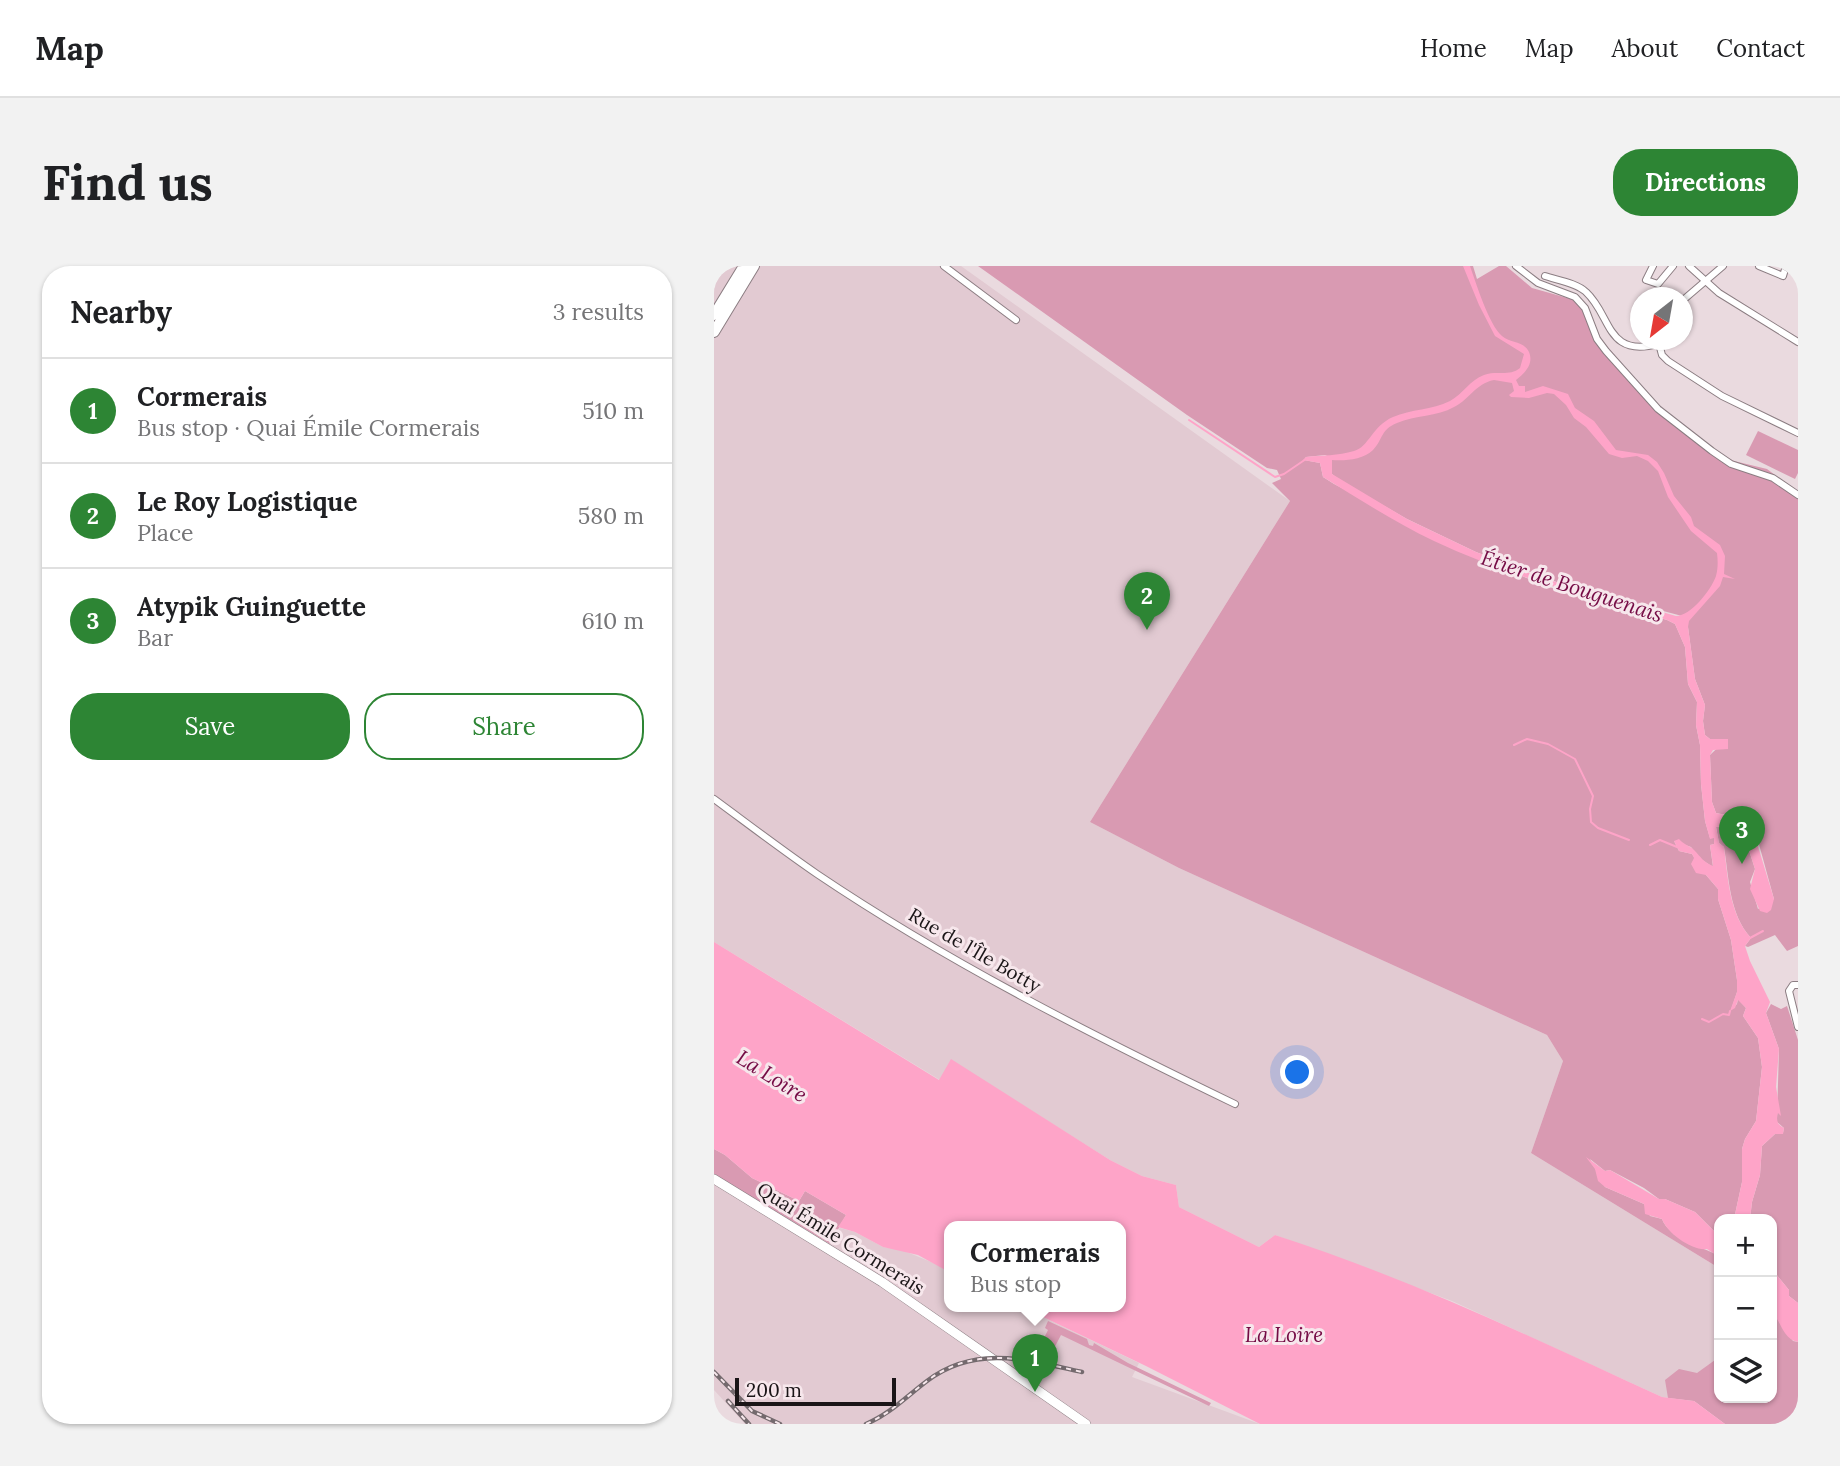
<!DOCTYPE html>
<html lang="en">
<head>
<meta charset="utf-8">
<style>
	body { margin:0; font-family:Lora,serif; background:#f2f2f2; color:#202124 }
	.controls { position:absolute; right:21px; bottom:21px; display:grid; overflow:hidden; border-radius:14px; box-shadow:0 2px 5px #0004 }
	.controls button { width:63px; height:63px; display:grid; place-items:center; padding:0; border:0; border-bottom:2px solid #e0e0e0; background:#fff; color:#202124; font:35px sans-serif }
	.compass { position:absolute; left:916px; top:21px; width:63px; height:63px; border-radius:50%; background:#fff; box-shadow:0 2px 5px #0004; rotate:211deg }
	.scale { position:absolute; left:21px; bottom:18px; width:161px; box-sizing:border-box; padding-left:7px; border:4px solid #1a1517; border-top:0; font-size:19px; line-height:24px; white-space:nowrap; color:#1a1517; -webkit-text-stroke:5px #f7e7ec; paint-order:stroke }
	.you { position:absolute; left:584px; top:807px; width:24px; height:24px; margin:-18px; border:5px solid #fff; border-radius:50%; background:#1a73e8; box-shadow:0 0 0 10px #1a73e833 }
	.badge { display:grid; place-items:center; width:46px; height:46px; border-radius:50%; background:#2d8534; color:#fff; font-size:23px; font-weight:700 }
	.pin { position:absolute; translate:-50% -58px; filter:drop-shadow(0 2px 4px #0008) }
	.pin::after { content:''; position:absolute; top:37px; width:24px; height:21px; background:inherit; clip-path:polygon(0 0,100% 0,50% 100%) }
	.popup { position:absolute; left:230px; top:955px; width:182px; height:91px; box-sizing:border-box; display:grid; place-content:center; border-radius:14px; background:#fff; filter:drop-shadow(0 2px 5px #0005); font-size:23px; white-space:nowrap; color:#757577 }
	.popup b { font-size:26px; color:#202124 }
	.popup::after { content:''; position:absolute; left:50%; top:100%; margin-left:-14px; border:14px solid transparent; border-top-color:#fff }
	.list { margin:0; padding:0; list-style:none }
	h2 { display:flex; justify-content:space-between; align-items:center; height:91px; margin:0; padding:0 28px; font-size:30px }
	h2 small { font-size:23px; font-weight:400; color:#757577 }
	.list li { display:grid; grid-template-columns:46px 1fr auto; gap:21px; align-items:center; box-sizing:border-box; height:105px; padding:0 28px; border-top:2px solid #e0e0e0 }
	.list b { display:block; font-size:26px; white-space:nowrap }
	.list p { margin:0; font-size:23px; white-space:nowrap; color:#757577 }
	.list em { font-size:23px; font-style:normal; color:#757577 }
	.actions { display:flex; gap:14px; padding:21px 28px }
	.actions a { flex:1; padding:16px 0; border:2px solid #2d8534; border-radius:28px; text-align:center; font-size:24px; color:#2d8534 }
	.actions .main { background:#2d8534; color:#fff }
	.icon { flex:none; width:38px; height:38px; fill:none; stroke:currentColor; stroke-width:2; stroke-linecap:round; stroke-linejoin:round }
	.map { position:relative; flex:none; width:1084px; height:1158px; overflow:hidden; border-radius:28px }
	header { display:flex; align-items:center; gap:42px; box-sizing:border-box; height:98px; padding:0 35px; background:#fff; border-bottom:2px solid #e0e0e0 }
	header strong { font-size:33px }
	nav { display:flex; gap:38px; margin-inline-start:auto; font-size:24px }
	.intro { display:flex; align-items:center; justify-content:space-between; box-sizing:border-box; height:168px; padding:0 42px }
	h1 { margin:0; font-size:49px }
	.button { padding:18px 32px; border-radius:28px; background:#2d8534; color:#fff; font-size:24px; font-weight:700 }
	main { display:flex; gap:42px; padding:0 42px }
	aside { flex:1; background:#fff; border-radius:28px; box-shadow:0 2px 5px #0004 }
	.map>svg:first-child { display:block }
	.built { fill:#e2cad2 }
	.green { fill:#d99ab2 }
	.water { fill:#fea4c8; fill-rule:evenodd }
	.lines { fill:none; stroke-linecap:round; stroke-linejoin:round }
	.stream { stroke:#fea4c8; stroke-width:2 }
	.minor-casing { stroke:#8c7e83; stroke-width:8 }
	.secondary-casing { stroke:#8c7e83; stroke-width:10 }
	.trunk-casing { stroke:#8c7e83; stroke-width:12 }
	.minor { stroke:#fff; stroke-width:6 }
	.secondary { stroke:#fff; stroke-width:9 }
	.trunk { stroke:#fff; stroke-width:10 }
	.rail-casing { stroke:#746a6e; stroke-width:4.5 }
	.rail { stroke:#f7e7ec; stroke-width:2; stroke-dasharray:5; stroke-linecap:butt }
	.labels { text-anchor:middle; dominant-baseline:central; stroke-width:6; stroke-linejoin:round; paint-order:stroke }
	.street-label { font-size:19px; fill:#1a1517; stroke:#f7e7ec }
	.water-label { font-size:21px; font-style:italic; fill:#750b45; stroke:#f7e7ec }
</style>
</head>
<body>
<header>
<strong>Map</strong>
<nav><a>Home</a><a>Map</a><a>About</a><a>Contact</a></nav>
</header>
<div class="intro"><h1>Find us</h1><a class="button">Directions</a></div>
<main>
<aside>
<h2>Nearby<small>3 results</small></h2>
<ul class="list">
<li><span class="badge">1</span><div><b>Cormerais</b><p>Bus stop · Quai Émile Cormerais</p></div><em>510 m</em></li>
<li><span class="badge">2</span><div><b>Le Roy Logistique</b><p>Place</p></div><em>580 m</em></li>
<li><span class="badge">3</span><div><b>Atypik Guinguette</b><p>Bar</p></div><em>610 m</em></li>
</ul>
<div class="actions"><a class="main">Save</a><a>Share</a></div>
</aside>
<div class="map">
<svg width="1084" height="1158" viewBox="0 0 1084 1158">
	<rect width="100%" height="100%" fill="#eadadf"/>
	<g class="built">
		<polygon points="0,0 247,0 576,235 376,556 465,602 833,769 849,795 817,887 1005,1002 1005,1086 980,1135 948,1131 738,1035 561,969 545,981 465,941 462,919 428,910 396,894 237,794 226,814 0,676"/>
		<polygon points="0,908 116,978 126,962 141,966 169,981 188,984 222,998 235,1006 235,1040 306,1040 425,1097 418,1111 546,1158 31,1158 0,1124"/>
	</g>
	<g class="green">
		<path d="M264,0H759L763,13L785,0H792L818,22L857,33L865,32L873,41L888,75L949,144L1008,189L1020,195L1053,203L1084,226V680L1073,685L1061,669L1034,681L1031,680L1037,672C1015,648 1015,611 1010,581L1005,577L1002,561L1014,560L1022,562L1032,575L1041,603L1036,616L1044,643L1060,633L1043,571L1018,550L1002,547L998,536L996,489L1013,473H996L991,469L989,455L991,439L981,413L974,361L968,350L848,318L762,286L693,253L625,214L618,208L616,191L611,189L592,191L590,194L606,197L609,211L620,218L765,293L838,322L953,354L961,358L971,381L974,418L983,436L982,459L986,479L987,518L991,555L996,572H1000L1001,578L996,579L999,601L985,592L977,581L960,575L965,585L978,588L992,609L1004,623V633L1017,674L1023,714V726L1017,744L1023,738L1024,733L1032,742L1029,750L1044,772L1048,801L1042,855L1031,873L1028,883V916L1020,953H1005V970L981,946L951,933H945L930,922L896,904L891,905L876,893L891,921L930,938L936,950L948,953C955,972 987,981 1004,989L1005,1002L817,887L849,795L833,769L465,602L376,556L576,235L558,217L567,213L563,204L553,202L473,149Z"/>
		<polygon points="1044,165 1084,184 1084,207 1081,213 1032,189"/>
		<polygon points="1057,738 1067,743 1073,740 1084,774 1084,1037 1075,1030 1075,1024 1058,1003 1058,953 1036,953 1038,936 1046,909 1048,880 1061,868 1069,867 1070,862 1063,856 1063,852 1065,783 1052,747"/>
		<polygon points="0,883 11,889 38,912 85,935 91,925 132,949 116,978 0,908"/>
		<polygon points="1058,1045 1079,1075 1084,1076 1084,1158 1011,1158 980,1135 954,1132 951,1114 965,1103 983,1107 1001,1094 1005,1086 1005,1132 1058,1132"/>
		<polygon points="334,1055 373,1073 375,1079 379,1080 380,1077 414,1097 497,1137 495,1140 347,1069 335,1092 329,1091 323,1086 334,1064 331,1062"/>
	</g>
	<g class="water">
		<path d="M749,0H756C762,17 775,59 788,70C796,77 810,75 815,86C820,98 811,107 802,114L805,120H811V126L829,120L854,128L861,142L880,155L902,184L934,189L943,196L950,207L960,230L977,251L980,260L1006,279L1011,290L1010,308L1021,313L1009,311L1006,320L975,355L974,361L981,413L991,439L989,455L991,469L996,473H1014V483L999,484L996,489L998,536L1002,547L1026,552L1039,564L1060,633L1057,644L1053,647L1046,645L1036,623L1041,603L1032,575L1022,562L1014,560L1002,561L1005,577L1010,581C1014,611 1015,648 1037,672L1031,680L1036,695L1056,736L1052,747L1065,783L1062,821L1067,850L1064,847C1062,853 1063,859 1070,862L1069,868H1061L1048,880L1046,909L1038,936L1036,953H1020L1028,916V883L1031,873L1042,855L1048,801L1044,772L1029,750L1032,742L1024,734L1021,742L1016,745L1023,726V714L1017,674L1004,633V623L992,609L982,607L977,598L980,592L978,588L965,585L960,575L965,573C970,579 975,579 980,584C987,591 989,596 999,600L996,579L1000,578V572L996,573L991,555L987,518L986,479L982,459L983,436L974,418L971,381L961,358L953,354C874,331 795,310 720,275C682,257 645,233 609,211L606,197L589,194L592,191C608,189 624,190 640,185C655,181 658,160 679,151C697,143 718,144 736,135C749,128 756,114 770,109C783,104 795,111 806,102L810,88L781,70L765,39ZM780,114L798,117L800,125L795,129L797,131L815,132L833,127L840,128L852,139L860,152L872,161L895,188L908,192L923,190L934,195L944,205L954,231L977,265L1003,287C1004,295 1004,303 1002,310C997,324 977,350 962,350L828,312L762,286L693,253L618,208V194C630,195 649,194 659,184C670,172 666,164 683,157C701,149 723,151 740,141C756,133 761,118 780,114Z"/>
		<path d="M0,676L225,814L237,793L396,894L428,910L462,919L465,941L545,981L561,969C695,1012 821,1073 948,1131L980,1135L1011,1158H546L432,1100L306,1040H407V960H235V1006L204,989L169,981L141,966L124,961L132,949L91,925L85,935L38,912L11,889L0,883Z"/>
		<path d="M872,891L891,905L896,904L945,933H951L981,946L1005,970V991L993,983C978,985 953,967 948,953L931,948L930,938L891,921L884,915L881,903Z"/>
		<path d="M1058,1003L1075,1024V1030L1084,1037V1076C1069,1073 1068,1057 1059,1048Z"/>
	</g>
	<g class="lines">
		<g class="stream">
			<polyline points="475,154 561,211 570,208 592,193"/>
			<polyline points="800,479 813,473 834,478 861,493 879,530 876,543 877,556 884,562 915,574"/>
			<polyline points="936,579 946,574 963,581"/>
			<polyline points="1036,672 1049,665"/>
			<polyline points="988,753 995,756 1009,748 1015,749 1016,745"/>
		</g>
		<g class="minor-casing">
			<g id="minor">
				<polyline points="230,0 302,54"/>
				<polyline points="802,0 824,17 861,31 871,42 883,73 892,85 944,143 998,185 1017,198 1059,212 1084,229"/>
				<polyline points="939,0 932,14 944,18 959,0"/>
				<polyline points="975,0 1005,27 1084,76"/>
				<polyline points="1045,0 1069,10 1072,0"/>
				<path d="M831,10C843,14 863,17 872,26C898,50 892,92 944,78"/>
				<polyline points="968,35 1009,0"/>
				<polyline points="944,74 948,89 954,95 1008,130 1084,167"/>
				<path d="M0,533C34,558 68,584 103,608C235,697 378,769 521,838"/>
				<polyline points="1084,719 1079,719 1075,725 1084,761"/>
			</g>
		</g>
		<g class="secondary-casing">
			<polyline id="secondary" points="0,913 168,1016 372,1158"/>
		</g>
		<g class="trunk-casing">
			<g id="trunk">
				<polyline points="0,49 30,0"/>
				<polyline points="0,66 40,0"/>
			</g>
		</g>
		<use href="#minor" class="minor"/>
		<use href="#secondary" class="secondary"/>
		<use href="#trunk" class="trunk"/>
		<g class="rail-casing">
			<g id="rail">
				<polyline points="0,1106 38,1145 66,1158"/>
				<polyline points="14,1135 35,1158"/>
				<path d="M152,1158C176,1148 193,1130 213,1115C262,1078 314,1094 368,1106"/>
			</g>
		</g>
		<use href="#rail" class="rail"/>
	</g>
	<g class="labels">
		<g class="street-label">
			<text transform="translate(261 684) rotate(30)">Rue de l'Île Botty</text>
			<text transform="translate(127 972) rotate(32)">Quai Émile Cormerais</text>
		</g>
		<g class="water-label">
			<text transform="translate(858 320) rotate(18)">Étier de Bouguenais</text>
			<text transform="translate(58 810) rotate(32)">La Loire</text>
			<text x="570" y="1068">La Loire</text>
		</g>
	</g>
</svg>
<div class="controls">
<button>+</button>
<button>−</button>
<button><svg class="icon" aria-label="layers" viewBox="0 0 24 24"><path d="M12 4l9 5-9 5-9-5zM3 14l9 5 9-5"/></svg></button>
</div>
<svg class="compass" viewBox="-18 -18 36 36"><path d="M0-13l5 13h-10z" fill="#e53935"/><path d="M0 13l5-13h-10z" fill="#757577"/></svg>
<div class="scale">200 m</div>
<div class="you"></div>
<div class="pin badge" style="left:321px;top:1126px">1</div>
<div class="popup"><b>Cormerais</b>Bus stop</div>
<div class="pin badge" style="left:433px;top:364px">2</div>
<div class="pin badge" style="left:1028px;top:598px">3</div>
</div>
</main>
</body>
</html>
